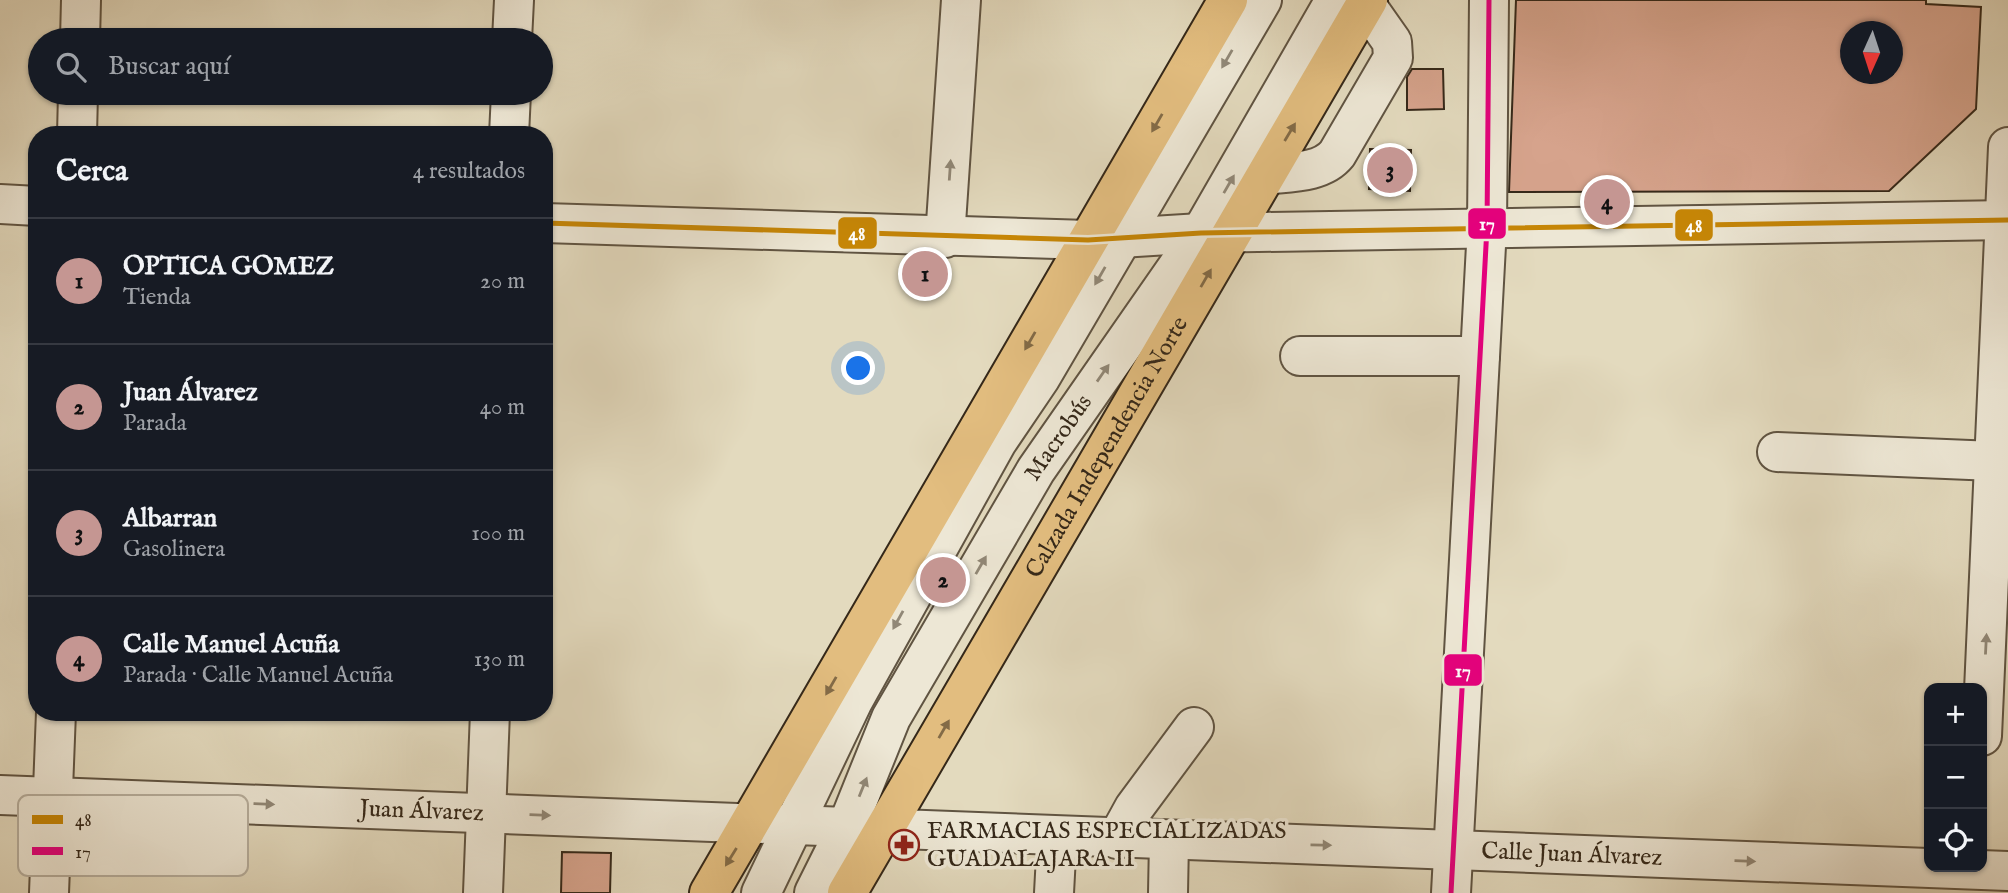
<!DOCTYPE html>
<html lang="es">
<head>
<meta charset="utf-8">
<style>
	body { margin:0; font-family:"IM FELL English",serif; background:#20242c; color:#f1f3f6 }
	.controls { position:absolute; right:21px; bottom:21px; display:grid; overflow:hidden; border-radius:14px; box-shadow:0 2px 5px #0004 }
	.controls button { width:63px; height:63px; display:grid; place-items:center; padding:0; border:0; border-bottom:2px solid #363941; background:#171b24; color:#f1f3f6; font:35px sans-serif }
	.compass { position:absolute; left:1840px; top:21px; width:63px; height:63px; border-radius:50%; background:#171b24; box-shadow:0 2px 5px #0004; rotate:183deg }
	.you { position:absolute; left:859px; top:369px; width:24px; height:24px; margin:-18px; border:5px solid #fff; border-radius:50%; background:#1a73e8; box-shadow:0 0 0 10px #1a73e833 }
	.badge { display:grid; place-items:center; width:46px; height:46px; border-radius:50%; background:#c59692; color:#111; font-size:23px; font-weight:700 }
	.pin { position:absolute; translate:-50% -50%; border:4px solid #fff; box-shadow:0 2px 7px #0006 }
	.list { margin:0; padding:0; list-style:none }
	h2 { display:flex; justify-content:space-between; align-items:center; height:91px; margin:0; padding:0 28px; font-size:30px }
	h2 small { font-size:23px; font-weight:400; color:#9ea1a6 }
	.list li { display:grid; grid-template-columns:46px 1fr auto; gap:21px; align-items:center; box-sizing:border-box; height:126px; padding:0 28px; border-top:2px solid #363941 }
	.list b { display:block; font-size:26px; white-space:nowrap }
	.list p { margin:0; font-size:23px; white-space:nowrap; color:#9ea1a6 }
	.list em { font-size:23px; font-style:normal; color:#9ea1a6 }
	.icon { flex:none; width:38px; height:38px; fill:none; stroke:currentColor; stroke-width:2; stroke-linecap:round; stroke-linejoin:round }
	.map { position:relative; flex:none; width:2008px; height:893px; overflow:hidden }
	.search { position:absolute; background:#171b24; box-shadow:0 2px 5px #0004; left:28px; top:28px; width:525px; height:77px; display:flex; align-items:center; gap:18px; box-sizing:border-box; padding:0 24px; border-radius:38px; color:#9ea1a6; font-size:26px }
	.panel { position:absolute; background:#171b24; box-shadow:0 2px 5px #0004; left:28px; top:126px; width:525px; height:595px; border-radius:28px }
	.map>svg:first-child { display:block }
	.building { fill:#d6a38c; stroke:#352819; stroke-width:2; fill-rule:evenodd }
	.lines { fill:none; stroke-linecap:round; stroke-linejoin:round }
	.minor-casing { stroke:#605442; stroke-width:42 }
	.major-casing { stroke:#352819; stroke-width:42 }
	.minor { stroke:#ede7d5; stroke-width:38 }
	.major { stroke:#e2bd7f; stroke-width:38 }
	.bus-1-casing { stroke:#ede7d5; stroke-width:10 }
	.bus-2-casing { stroke:#ede7d5; stroke-width:10 }
	.bus-1 { stroke:#c68606; stroke-width:5 }
	.bus-2 { stroke:#e5007d; stroke-width:5 }
	.oneway { fill:#918877 }
	.oneway2 { fill:#836b47 }
	.labels { text-anchor:middle; dominant-baseline:central; stroke-width:7; stroke-linejoin:round; paint-order:stroke }
	.street-label { font-size:24px; fill:#352819; stroke:#ede7d5 }
	.poi-label { font-size:24px; fill:#352819; stroke:#ede7d5; text-anchor:start }
	.key { fill:#ede7d5; stroke:#b6ae9d; stroke-width:2 }
	.key-label { font-size:19px; fill:#352819 }
	.line-badge { stroke:#ede7d5; stroke-width:2.5 }
	.badge-label { font-size:19px; text-anchor:middle; font-weight:bold; fill:#fff }
</style>
</head>
<body>
<div class="map">
<svg width="2008" height="893" viewBox="0 0 2008 893">
	<rect width="100%" height="100%" fill="#e3dabe"/>
	<filter id="stains"><feTurbulence type="fractalNoise" baseFrequency=".00286" numOctaves="4"/><feColorMatrix values="0 0 0 0 .2 0 0 0 0 .09 0 0 0 0 .02 0 0 0 .5 -.17"/></filter>
	<radialGradient id="worn" r=".72"><stop offset=".6" stop-color="#630" stop-opacity="0"/><stop offset="1" stop-color="#630" stop-opacity=".3"/></radialGradient>
	<g class="building">
		<path d="M1516,0H1926V4L1981,7L1976,109L1889,191L1509,192ZM1851,32H1893V74H1851Z"/>
		<polygon points="1412,69 1443,69 1444,109 1407,110 1407,77"/>
		<polygon points="1370,149 1411,150 1410,191 1369,189"/>
		<polygon points="562,852 611,853 610,893 561,893"/>
	</g>
	<g class="lines">
		<g class="minor-casing">
			<g id="minor">
				<polyline points="80,40 81,0"/>
				<polyline points="512,40 514,0"/>
				<polyline points="77,135 78,93"/>
				<polyline points="509,135 511,93"/>
				<path d="M1264,175C1287,172 1321,174 1337,154L1393,58L1392,42L1366,5"/>
				<polyline points="0,204 37,206"/>
				<polyline points="544,223 1088,240 1201,233 2008,220"/>
				<polyline points="945,238 961,0"/>
				<polyline points="1300,356 1480,356"/>
				<polyline points="1777,452 1994,461"/>
				<polyline points="1982,736 2008,147"/>
				<path id="s1" d="M0,795L2008,871"/>
				<polyline points="1117,839 1134,808 1194,727"/>
				<polyline points="49,893 56,712"/>
				<polyline points="483,893 490,712"/>
				<polyline points="761,893 853,701 997,442 1041,377 1262,0"/>
				<path id="s2" d="M814,893L847,827L891,718L1036,470L1201,233L1335,0"/>
				<polyline points="1054,893 1057,837"/>
				<polyline points="1168,893 1169,841"/>
				<polyline points="1451,893 1487,227 1489,0"/>
			</g>
		</g>
		<g class="major-casing">
			<g id="major">
				<polyline points="709,893 1228,0"/>
				<path id="s3" d="M847,893L1368,0"/>
			</g>
		</g>
		<use href="#minor" class="minor"/>
		<use href="#major" class="major"/>
		<g class="bus-1-casing">
			<polyline id="bus-1" points="544,223 1088,240 1201,233 2008,220"/>
		</g>
		<g class="bus-2-casing">
			<polyline id="bus-2" points="1451,893 1487,227 1489,0"/>
		</g>
		<use href="#bus-1" class="bus-1"/>
		<use href="#bus-2" class="bus-2"/>
	</g>
	<defs><path id="oneway-solid" d="M-6-.8H1V-3.2L6.5 0L1 3.2V.8H-6Z" transform="scale(1.75)"/></defs>
	<g class="oneway">
		<use href="#oneway-solid" transform="translate(1227 59) rotate(120)"/>
		<use href="#oneway-solid" transform="translate(950 170) rotate(-86)"/>
		<use href="#oneway-solid" transform="translate(1229 184) rotate(-60)"/>
		<use href="#oneway-solid" transform="translate(1100 276) rotate(120)"/>
		<use href="#oneway-solid" transform="translate(1103 373) rotate(-55)"/>
		<use href="#oneway-solid" transform="translate(981 565) rotate(-60)"/>
		<use href="#oneway-solid" transform="translate(898 620) rotate(119)"/>
		<use href="#oneway-solid" transform="translate(1986 644) rotate(-87)"/>
		<use href="#oneway-solid" transform="translate(863 787) rotate(-68)"/>
		<use href="#oneway-solid" transform="translate(264 804) rotate(2)"/>
		<use href="#oneway-solid" transform="translate(540 815) rotate(2)"/>
		<use href="#oneway-solid" transform="translate(1321 845) rotate(1)"/>
		<use href="#oneway-solid" transform="translate(1745 861) rotate(2)"/>
	</g>
	<g class="oneway2">
		<use href="#oneway-solid" transform="translate(1157 123) rotate(120)"/>
		<use href="#oneway-solid" transform="translate(1290 132) rotate(-59)"/>
		<use href="#oneway-solid" transform="translate(1206 278) rotate(-60)"/>
		<use href="#oneway-solid" transform="translate(1030 341) rotate(120)"/>
		<use href="#oneway-solid" transform="translate(831 686) rotate(120)"/>
		<use href="#oneway-solid" transform="translate(944 729) rotate(-60)"/>
		<use href="#oneway-solid" transform="translate(731 857) rotate(122)"/>
	</g>
	<defs>
		<g id="pharmacy-ring" transform="scale(1.575)"><circle r="9.5" fill="#ede7d5" stroke="#8f2418" stroke-width="1.5"/><path d="M-2-6h4v4h4v4h-4v4h-4v-4h-4v-4h4Z" fill="#8f2418"/></g>
	</defs>
	<g fill-rule="evenodd">
		<use href="#pharmacy-ring" x="904" y="845"/>
	</g>
	<g class="labels">
		<g class="street-label">
			<text stroke="none"><textPath href="#s2" startOffset="518">Macrobús</textPath></text>
			<text stroke="none"><textPath href="#s3" startOffset="516">Calzada Independencia Norte</textPath></text>
			<text stroke="none"><textPath href="#s1" startOffset="422">Juan Álvarez</textPath></text>
			<text stroke="none"><textPath href="#s1" startOffset="1573">Calle Juan Álvarez</textPath></text>
		</g>
		<g class="poi-label">
			<text x="927" y="831">FARMACIAS ESPECIALIZADAS<tspan x="927" dy="28">GUADALAJARA II</tspan></text>
		</g>
	</g>
	<rect x="18" y="795" width="230" height="81" rx="10" class="key"/>
	<rect x="32" y="815" width="31" height="9" fill="#c68606"/>
	<rect x="32" y="847" width="31" height="8" fill="#e5007d"/>
	<g class="key-label">
		<text x="75" y="826">48</text>
		<text x="75" y="858">17</text>
	</g>
	<g class="line-badge">
		<rect x="1467" y="207" width="40" height="33" rx="7" fill="#e5007d"/>
		<rect x="1674" y="208" width="40" height="34" rx="7" fill="#c68606"/>
		<rect x="837" y="216" width="41" height="34" rx="7" fill="#c68606"/>
		<rect x="1443" y="653" width="40" height="34" rx="7" fill="#e5007d"/>
	</g>
	<g class="badge-label">
		<text x="1487" y="230">17</text>
		<text x="1694" y="232">48</text>
		<text x="857" y="240">48</text>
		<text x="1463" y="677">17</text>
	</g>
	<rect width="100%" height="100%" filter="url(#stains)"/>
	<rect width="100%" height="100%" fill="url(#worn)"/>
</svg>
<div class="controls">
<button>+</button>
<button>−</button>
<button><svg class="icon" aria-label="locate" viewBox="0 0 24 24"><circle cx="12" cy="12" r="6"/><path d="M12 2v4M12 18v4M2 12h4M18 12h4"/></svg></button>
</div>
<svg class="compass" viewBox="-18 -18 36 36"><path d="M0-13l5 13h-10z" fill="#e53935"/><path d="M0 13l5-13h-10z" fill="#9ea1a6"/></svg>
<div class="you"></div>
<div class="pin badge" style="left:925px;top:274px">1</div>
<div class="pin badge" style="left:943px;top:580px">2</div>
<div class="pin badge" style="left:1390px;top:170px">3</div>
<div class="pin badge" style="left:1607px;top:202px">4</div>
<div class="search"><svg class="icon" aria-label="search" viewBox="0 0 24 24"><circle cx="10" cy="10" r="6"/><path d="M15 15l6 6"/></svg>Buscar aquí</div>
<section class="panel">
<h2>Cerca<small>4 resultados</small></h2>
<ul class="list">
<li><span class="badge">1</span><div><b>OPTICA GOMEZ</b><p>Tienda</p></div><em>20 m</em></li>
<li><span class="badge">2</span><div><b>Juan Álvarez</b><p>Parada</p></div><em>40 m</em></li>
<li><span class="badge">3</span><div><b>Albarran</b><p>Gasolinera</p></div><em>100 m</em></li>
<li><span class="badge">4</span><div><b>Calle Manuel Acuña</b><p>Parada · Calle Manuel Acuña</p></div><em>130 m</em></li>
</ul>
</section>
</div>
</body>
</html>
